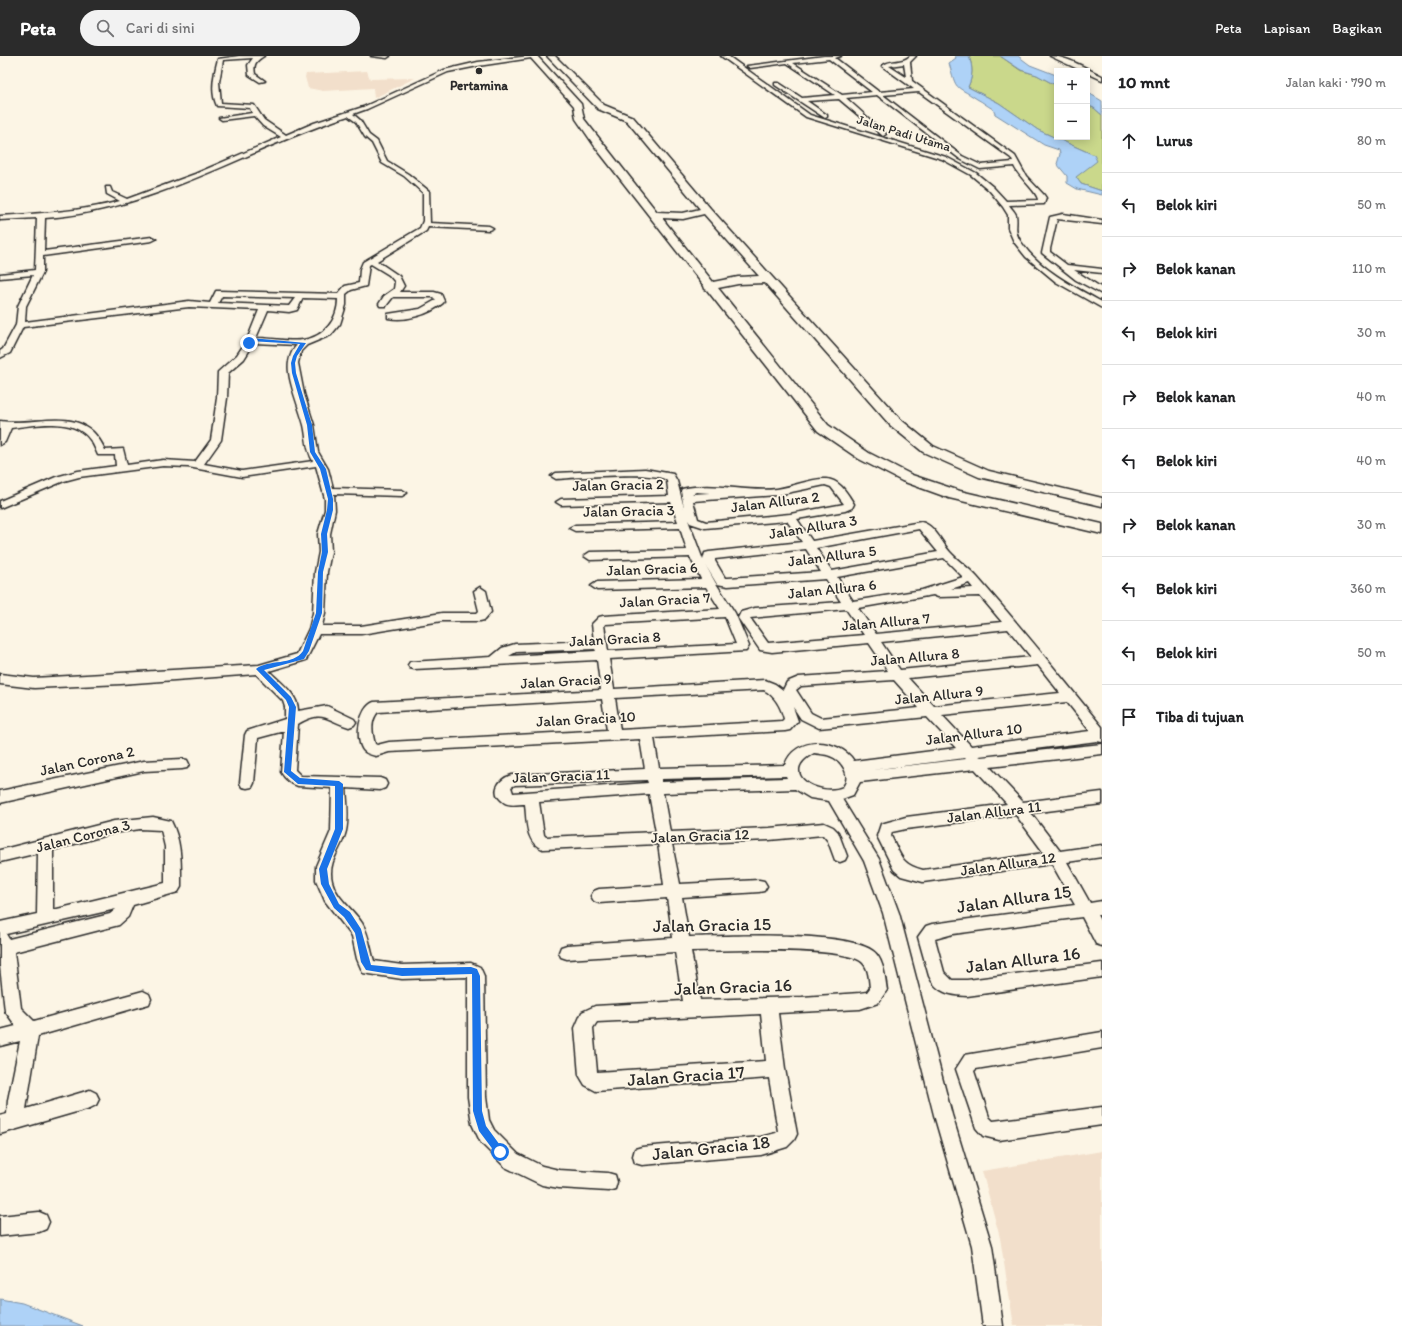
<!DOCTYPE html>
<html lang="id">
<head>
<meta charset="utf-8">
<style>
	body { margin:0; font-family:Itim,sans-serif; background:#f2f2f2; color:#202124 }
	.controls { position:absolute; right:12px; top:12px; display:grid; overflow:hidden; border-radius:0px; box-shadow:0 2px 10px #0003 }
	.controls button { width:36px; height:36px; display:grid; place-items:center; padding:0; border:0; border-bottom:1px solid #e0e0e0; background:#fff; color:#202124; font:20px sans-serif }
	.stop { position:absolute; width:12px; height:12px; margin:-9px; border:3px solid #1a73e8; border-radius:50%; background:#fff }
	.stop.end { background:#1a73e8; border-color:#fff; box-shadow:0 1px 4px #0008 }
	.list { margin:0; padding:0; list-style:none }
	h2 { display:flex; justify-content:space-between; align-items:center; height:52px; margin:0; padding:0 16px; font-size:17px }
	h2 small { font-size:13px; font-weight:400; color:#757577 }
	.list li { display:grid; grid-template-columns:26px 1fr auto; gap:12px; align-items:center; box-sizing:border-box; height:64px; padding:0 16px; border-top:1px solid #e0e0e0 }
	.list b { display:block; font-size:15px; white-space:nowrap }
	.list em { font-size:13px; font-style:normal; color:#757577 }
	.icon { flex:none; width:22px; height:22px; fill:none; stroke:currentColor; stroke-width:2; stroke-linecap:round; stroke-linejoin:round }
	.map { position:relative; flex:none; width:1102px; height:1270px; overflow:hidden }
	header { display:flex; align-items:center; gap:24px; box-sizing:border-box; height:56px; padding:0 20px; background:#2b2b2b; color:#fff }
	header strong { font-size:19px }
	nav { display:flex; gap:22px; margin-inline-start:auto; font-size:14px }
	.search { width:280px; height:36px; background:#f2f2f2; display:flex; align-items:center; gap:10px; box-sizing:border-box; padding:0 14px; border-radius:22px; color:#757577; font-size:15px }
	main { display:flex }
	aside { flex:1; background:#fff }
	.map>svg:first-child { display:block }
	.built { fill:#f2dfcb }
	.green { fill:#cad88b; stroke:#7a825b }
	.water { fill:#aed2f7; stroke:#7a8fa5 }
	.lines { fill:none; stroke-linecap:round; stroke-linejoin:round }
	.street-casing { stroke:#2b2b2b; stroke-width:3 }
	.secondary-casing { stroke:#2b2b2b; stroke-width:3 }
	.street { fill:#fcf5e5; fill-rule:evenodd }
	.secondary { fill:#fcf5e5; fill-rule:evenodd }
	.route { fill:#1a73e8 }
	.poi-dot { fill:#2b2b2b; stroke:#fcf5e5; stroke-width:1.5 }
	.labels { text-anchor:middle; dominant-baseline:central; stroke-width:3.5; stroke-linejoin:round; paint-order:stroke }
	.far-poi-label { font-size:13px; font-weight:bold; fill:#2b2b2b; stroke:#fcf5e5 }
	.far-street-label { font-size:13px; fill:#2b2b2b; stroke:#fcf5e5 }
	.street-label { font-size:15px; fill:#2b2b2b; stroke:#fcf5e5 }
	.near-street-label { font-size:18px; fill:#2b2b2b; stroke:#fcf5e5 }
</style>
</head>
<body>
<header>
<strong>Peta</strong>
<div class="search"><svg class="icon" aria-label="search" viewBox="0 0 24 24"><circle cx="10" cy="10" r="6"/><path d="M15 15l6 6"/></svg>Cari di sini</div>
<nav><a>Peta</a><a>Lapisan</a><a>Bagikan</a></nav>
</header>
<main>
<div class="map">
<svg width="1102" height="1270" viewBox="0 0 1102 1270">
	<rect width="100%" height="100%" fill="#fcf5e5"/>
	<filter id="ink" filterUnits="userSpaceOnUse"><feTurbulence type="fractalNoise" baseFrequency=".025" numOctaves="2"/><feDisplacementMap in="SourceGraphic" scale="8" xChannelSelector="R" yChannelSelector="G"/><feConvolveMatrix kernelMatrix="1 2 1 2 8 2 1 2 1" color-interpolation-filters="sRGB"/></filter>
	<g filter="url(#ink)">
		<g class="built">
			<polygon points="367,15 370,23 415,22 374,42 373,32 323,35 308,32 305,21 306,18"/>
			<polygon points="1102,1095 1102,1270 1014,1270 1000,1182 982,1115"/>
		</g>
		<path class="green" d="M969,0H1000L1020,14L1037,19L1057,30V81H1087V49L1094,52L1102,59V135L1081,128L1076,121L1094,99L1038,74L999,47L968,31C973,20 973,11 969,0Z"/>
		<g class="water">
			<path d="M955,0H969C973,12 973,20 968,31L999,47L1038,74L1094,99L1097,105L1076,121L1081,128L1102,135V139L1077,133L1067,127V120L1057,108L1060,98L1059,94L1044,89L995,58L993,53C987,50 983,46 977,43C954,28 957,36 949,7L956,2Z"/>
			<polygon points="1000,0 1018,0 1030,9 1056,19 1057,30 1037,19 1021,14"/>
			<polygon points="1087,36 1102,45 1102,59 1094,52 1087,49"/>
			<polygon points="0,1243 22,1247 83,1270 0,1270"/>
		</g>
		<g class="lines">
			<g class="street-casing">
				<g id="street">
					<path d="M239,0H264C256,5 253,8 255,18L265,25L260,26L249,19L248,9L253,2L223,4L219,26L221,47L254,49L264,64L286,79L314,67L363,51L444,14L478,6L530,0L538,1L478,10L448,16L367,53L353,58L360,64L369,79L377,85L387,105L408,118L429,135L430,167L489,170L493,172L489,174L428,171L426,175L377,205L399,220L404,230L400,236H434L441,238L444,245L443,247C430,258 406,266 388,262V258L420,253L436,244L433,241H393L386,250H380L379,248L384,240L394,233L395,226L389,219L371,208L369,209L366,230L351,234L346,238V249L340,268L331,279L307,289L301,295L298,307L304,338L314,369L318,396L328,413L333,432L402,434L407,437L402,440L334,438L335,454L330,478L331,496L327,516L325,557L322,570H361L442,557H477L479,555L474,535L480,531L486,535L491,556L484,564L480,565H442L361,578H319L306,604L269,615C279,625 299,639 298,655L327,650L354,663L356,666L354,669L349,671C326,664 323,653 298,668L295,714L301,720L380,722L385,724L387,728L385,732L380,734L346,732C347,746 349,761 346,775C342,793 327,805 332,825C336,842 353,853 362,867C369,879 370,892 374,905L402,909L471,907L480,911L484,920L486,1041L489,1064L494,1074L518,1098L542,1110L559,1114L608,1117L615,1119L617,1126L615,1133L608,1135L559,1132L542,1129L505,1111L481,1087L472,1068L468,1041V921L402,923L363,917L357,903L352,880L325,845L316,824V810L331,775L332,732L298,730C291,728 285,723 281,716L284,675L258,682L254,727L252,731L247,732L242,731L240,727L245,679L247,675L285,663V651L283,645L256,618L121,628L34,632L0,628V618L34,622L259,609L297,598L309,573L313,557L315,516L319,496L318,478L325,454V443L316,410L242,421L188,411L163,410L79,421L64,425L0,452V445L56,421L78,415L116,410L115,399H98C96,395 94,389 91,385C75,360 35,369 11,372L5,386L0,389V365C39,371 84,346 105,394L123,393L127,409L163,404L195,406L211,384L217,342L218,316L237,299L247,284L259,254L189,251L23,271L10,297L0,302V295L3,293L16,269L18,250L33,219L0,222V218L35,214L37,162L0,164V160C41,157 81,156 120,145L107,138L106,131H110L112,136L127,143L195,118L281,81L263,70L254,60L222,64L219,62L252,57L250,52L217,50C210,36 214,18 218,3ZM348,60L356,66L365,81L372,87L382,107L404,120L423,137V165L420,172L363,206L360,213L359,227L345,230L338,238L219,235H216L210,247L189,245L25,266L26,250L43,216V200L152,185L156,183L152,181L44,195L45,162C153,155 246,93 348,60ZM222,240L295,242L289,250L218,247ZM303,242L338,243C338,264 324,281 303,284C290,286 270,282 256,282L268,254L289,256L297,254ZM254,287L297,289C292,294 290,300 289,306C286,321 300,353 304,369C307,382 306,393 313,405L242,415L204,408L221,384L227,342L228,317L244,303Z"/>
					<polygon points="371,0 390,0 387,2"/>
					<path d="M721,0H728L810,59L946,101L976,117L993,131L1006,145L1038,144C1038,136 1019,122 1014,110L980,113L960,103L877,39L846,42L885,77L886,78L883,80L839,43L807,45L827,59V61L825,62L775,29V27H779L802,42L835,39L787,7L750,12L747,10L824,0H841L835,2L879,36L914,33L882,10C890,3 902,8 910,0H916L910,6L912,25L1015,100L1026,120L1044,139L1046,142L1044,148L1009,149C1011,152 1015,156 1016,159C1018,170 1013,174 1021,186C1039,213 1074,231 1102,246V252L1056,226L1026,201L1014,186L1008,172V159L1003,151L989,134L971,119L942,103L806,61ZM829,3L872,36L842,39L793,7ZM904,8L906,21L889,10ZM919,36L1011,102L1013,106L981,109L962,100L883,39Z"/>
					<path d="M1050,0C1067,0 1087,13 1102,20V24L1087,17V15H1082Z"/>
					<polygon points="1063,158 1102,164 1102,168 1057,163 1050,193 1050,196 1067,209 1102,213 1102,217 1074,214 1102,232 1102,238 1076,224 1042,197 1050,161"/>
					<path d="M645,413L673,418L677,425L684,452L681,435L682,433C713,425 746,437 777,433C792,431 812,422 826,423C840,424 847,437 854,448L852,452L845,455L797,463L812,485L921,466C935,469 941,486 950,496C958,505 969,512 977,521C1020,570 1061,620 1102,671V686L1097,685L979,700L981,701L1102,688V698L990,711L1023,746L1102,736V748L1031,757L1060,795L1102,789V801L1067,806L1090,847L1102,845V859H1097L1102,868V890L1096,888L1082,861L953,878L935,883L944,916L952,924H967L1102,907V921L967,940C950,939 937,937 929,920L918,881L926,870L932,868L1075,849L1052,808L923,826L901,820L894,814L877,780L881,768L906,761L1007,748L975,713L860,726L853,739L842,743L879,803L899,857L952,1059L992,1190L1003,1270H983L972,1190L934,1059L883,857L864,805L829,745L810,742L795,733L663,737L670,776L769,772L824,767L833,771L838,776L847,800L845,804L840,806L835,804L828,785L823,779L769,784L672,788L680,828L759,824L764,825L767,830L764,835L759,836L682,841L689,881C726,880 845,874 873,895C884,903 885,922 887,934L878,947L860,953L778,957L785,1013L797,1078L794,1084L787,1091L761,1099L642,1109L635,1107L633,1100L635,1093L642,1091L761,1081L776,1077L778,1075L769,1022L596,1035L585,1029L579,1019L575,972L582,956L595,950L683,945L675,896L567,903L561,901L559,896L561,891L567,889L673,882L667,842L599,847L594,845L591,840L594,835L599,833L664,829L658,788L543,793C525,787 527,764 525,748C519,748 510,750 505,747C489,737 498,723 512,719L645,713L640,683L389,696L376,700C372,699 367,698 364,695C354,684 359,651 374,646L601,634L597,604L414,613L410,612L408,609L410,606L491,601L502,592L515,588L594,585L592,568L599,561L603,560L720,553L706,531L597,534L591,530L597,526L701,523L690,501L590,504L584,500L590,496L687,494L680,472L575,475L569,472L575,469L678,466L671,446L561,449L556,446L561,443L669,440L667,425C660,414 572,422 556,423L551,420L556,417ZM825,429L831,431L844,448L790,458L706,466L698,463L693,445L777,439ZM696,436L710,437L692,438ZM688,464L690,467L705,472L787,465L802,486L709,496L705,497L703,504ZM919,473L938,496L832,515L816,492ZM806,493L821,516L728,522H725L715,505V503ZM944,502L963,521L922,534L853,545L837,521ZM706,510L717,528L728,530L826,523L841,546L755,552L741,556L738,562L760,594L772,596L869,587L888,615L799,621L787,626L783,634L775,628L765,624L614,633L609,603L746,595L749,590L735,557L715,526ZM969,527L973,532L951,533ZM933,539L938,541L980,540L1002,566L876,578L858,552ZM846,553L864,579L768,587L750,562ZM725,561L736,588L608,595L604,569L606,568ZM1008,573L1031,601L900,614L881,586ZM595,593L596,595L509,600L516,596ZM1038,609L1060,637L934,650L908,622ZM894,624L919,652L821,662L811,657L796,634L801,630ZM764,634C775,640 781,651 784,663L782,665L620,674L615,642ZM602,643L607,674L389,686L377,689L375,688C372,677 370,665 378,656ZM1067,646L1090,675L971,690L942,659ZM793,651L801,663L819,672L927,661L956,692L854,705C839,682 795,679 785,709L659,712L654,682L785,675L790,674L798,665ZM814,697C819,698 825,698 830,700C842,704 852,720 843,731C819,742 776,717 814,697ZM965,702L966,703L871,714ZM786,720L787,722L661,726V723ZM647,724L648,727L513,737L511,731L515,729ZM649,738L656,776L546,781L544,779L539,746ZM1016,759L1044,797L923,814C900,808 901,799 891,780L892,776L906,773ZM750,894C773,894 847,893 862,906C869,912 869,924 870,932L867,936L860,937L802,941L700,944L691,895ZM761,958L766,1005L597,1016L593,972L597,966Z"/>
					<polygon points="182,703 187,704 189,708 187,712 182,713 144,715 0,747 0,735 144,705"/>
					<path d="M153,761L171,765C182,786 181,808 181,831L178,836L133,849L128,861L119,869L14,896L21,952L34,965L143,935L149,938L151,943L149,948L38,980L26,1053L90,1034L96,1037L99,1043L96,1049L90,1052L0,1078V1060L7,1058L8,1044L20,985L0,990V974L16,970L5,955L0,910V866L37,858L38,797L0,806V794L114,765ZM140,773L161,774L165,791V827L53,854V794L114,777ZM116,853L110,858L9,883L6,878Z"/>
					<polygon points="1102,976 1102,992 976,1013 974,1015 989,1061 993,1065 1102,1051 1102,1069 999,1084 983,1080 976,1072 956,1013 965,999"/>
					<polygon points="39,1156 46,1159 49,1166 46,1173 39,1176 0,1180 0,1160"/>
				</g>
			</g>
			<g class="secondary-casing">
				<path id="secondary" d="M529,0H537L581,48L584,63L657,156L683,157L700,153L627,65L598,53L547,0H555L604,49L633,61L710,152L900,363L933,390L989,415L1102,442V450L979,421L923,396L890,369L765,227L738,228L718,232L828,369L869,397L912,419L960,435L1102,468V478L949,442L902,425L859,403L818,375L707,234L705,233L704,230L596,92L576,63L574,50ZM704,158L759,220L738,221L713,226L662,162L683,163Z"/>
			</g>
			<use href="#street" class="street"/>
			<use href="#secondary" class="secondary"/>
		</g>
	</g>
	<path class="route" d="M251,282L306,287L297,300L295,307L296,317L312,369L315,396L326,413L333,443V454L327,478L328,496L323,516L322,557L309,595L304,603L264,614L291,641L296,651L291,715L300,722L339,725L343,728V773L327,813L329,828L339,848L350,856L361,873L371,909L402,912L471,911L477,913L480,920L482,1055L486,1070L505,1096L500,1101L497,1099L479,1075L473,1055L472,918L402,920L366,914L361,906L355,877L344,861L334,852L321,828L319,813L335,773V730L298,728L284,716L289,651L286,644L256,613C268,603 293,610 303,595L316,557L318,516L322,496L321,478L327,454L328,443L320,413L310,396L307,369L292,317L291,307L293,300L300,288L252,285L250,288H247Z"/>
	<circle class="poi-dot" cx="479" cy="15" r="4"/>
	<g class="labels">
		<g class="far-poi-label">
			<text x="479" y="29">Pertamina</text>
		</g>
		<g class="far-street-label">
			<text transform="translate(904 77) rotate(17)">Jalan Padi Utama</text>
		</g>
		<g class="street-label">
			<text transform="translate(618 429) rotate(-1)">Jalan Gracia 2</text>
			<text transform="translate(775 446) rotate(-7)">Jalan Allura 2</text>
			<text transform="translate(629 455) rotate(-1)">Jalan Gracia 3</text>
			<text transform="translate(813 471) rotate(-9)">Jalan Allura 3</text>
			<text transform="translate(832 500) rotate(-7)">Jalan Allura 5</text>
			<text transform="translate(652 513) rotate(-2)">Jalan Gracia 6</text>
			<text transform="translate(832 533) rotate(-6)">Jalan Allura 6</text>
			<text transform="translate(665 544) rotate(-3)">Jalan Gracia 7</text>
			<text transform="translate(886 566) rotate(-5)">Jalan Allura 7</text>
			<text transform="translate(615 583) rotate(-3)">Jalan Gracia 8</text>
			<text transform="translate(915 601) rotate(-5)">Jalan Allura 8</text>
			<text transform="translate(566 625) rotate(-3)">Jalan Gracia 9</text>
			<text transform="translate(939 639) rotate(-6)">Jalan Allura 9</text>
			<text transform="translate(586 663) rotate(-3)">Jalan Gracia 10</text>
			<text transform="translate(974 678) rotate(-7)">Jalan Allura 10</text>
			<text transform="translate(87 705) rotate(-12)">Jalan Corona 2</text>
			<text transform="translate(561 720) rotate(-2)">Jalan Gracia 11</text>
			<text transform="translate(994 756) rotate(-7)">Jalan Allura 11</text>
			<text transform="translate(83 780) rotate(-14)">Jalan Corona 3</text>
			<text transform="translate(700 780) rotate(-2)">Jalan Gracia 12</text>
			<text transform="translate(1008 808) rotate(-8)">Jalan Allura 12</text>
		</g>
		<g class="near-street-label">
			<text transform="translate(1014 843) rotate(-8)">Jalan Allura 15</text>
			<text transform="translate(712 869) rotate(-1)">Jalan Gracia 15</text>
			<text transform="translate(1023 904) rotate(-7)">Jalan Allura 16</text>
			<text transform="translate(733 931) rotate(-2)">Jalan Gracia 16</text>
			<text transform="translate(686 1020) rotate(-4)">Jalan Gracia 17</text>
			<text transform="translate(711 1092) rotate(-6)">Jalan Gracia 18</text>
		</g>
	</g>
</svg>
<div class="controls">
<button>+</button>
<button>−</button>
</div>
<div class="stop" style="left:500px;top:1096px"></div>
<div class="stop end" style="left:249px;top:287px"></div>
</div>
<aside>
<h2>10 mnt<small>Jalan kaki · 790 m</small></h2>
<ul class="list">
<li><svg class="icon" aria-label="ahead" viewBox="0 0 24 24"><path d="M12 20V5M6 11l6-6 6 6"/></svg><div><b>Lurus</b></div><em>80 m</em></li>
<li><svg class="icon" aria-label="left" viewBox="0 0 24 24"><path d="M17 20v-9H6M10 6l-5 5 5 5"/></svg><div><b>Belok kiri</b></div><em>50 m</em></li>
<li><svg class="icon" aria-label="right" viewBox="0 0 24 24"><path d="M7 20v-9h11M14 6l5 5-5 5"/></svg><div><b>Belok kanan</b></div><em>110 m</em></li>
<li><svg class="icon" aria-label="left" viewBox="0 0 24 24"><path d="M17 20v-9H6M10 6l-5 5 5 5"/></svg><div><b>Belok kiri</b></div><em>30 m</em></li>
<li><svg class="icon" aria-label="right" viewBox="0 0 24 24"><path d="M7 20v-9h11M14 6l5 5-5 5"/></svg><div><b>Belok kanan</b></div><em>40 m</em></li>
<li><svg class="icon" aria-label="left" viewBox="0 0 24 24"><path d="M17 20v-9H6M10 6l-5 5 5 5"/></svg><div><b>Belok kiri</b></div><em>40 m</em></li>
<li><svg class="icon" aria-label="right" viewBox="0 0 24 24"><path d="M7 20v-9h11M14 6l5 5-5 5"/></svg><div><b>Belok kanan</b></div><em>30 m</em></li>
<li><svg class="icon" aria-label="left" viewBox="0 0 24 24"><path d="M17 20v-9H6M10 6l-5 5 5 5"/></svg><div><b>Belok kiri</b></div><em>360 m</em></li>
<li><svg class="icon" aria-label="left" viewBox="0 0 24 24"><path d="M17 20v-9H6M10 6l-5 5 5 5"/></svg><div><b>Belok kiri</b></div><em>50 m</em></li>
<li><svg class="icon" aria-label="arrive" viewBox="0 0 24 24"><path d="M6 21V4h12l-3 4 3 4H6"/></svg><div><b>Tiba di tujuan</b></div></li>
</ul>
</aside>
</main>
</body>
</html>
